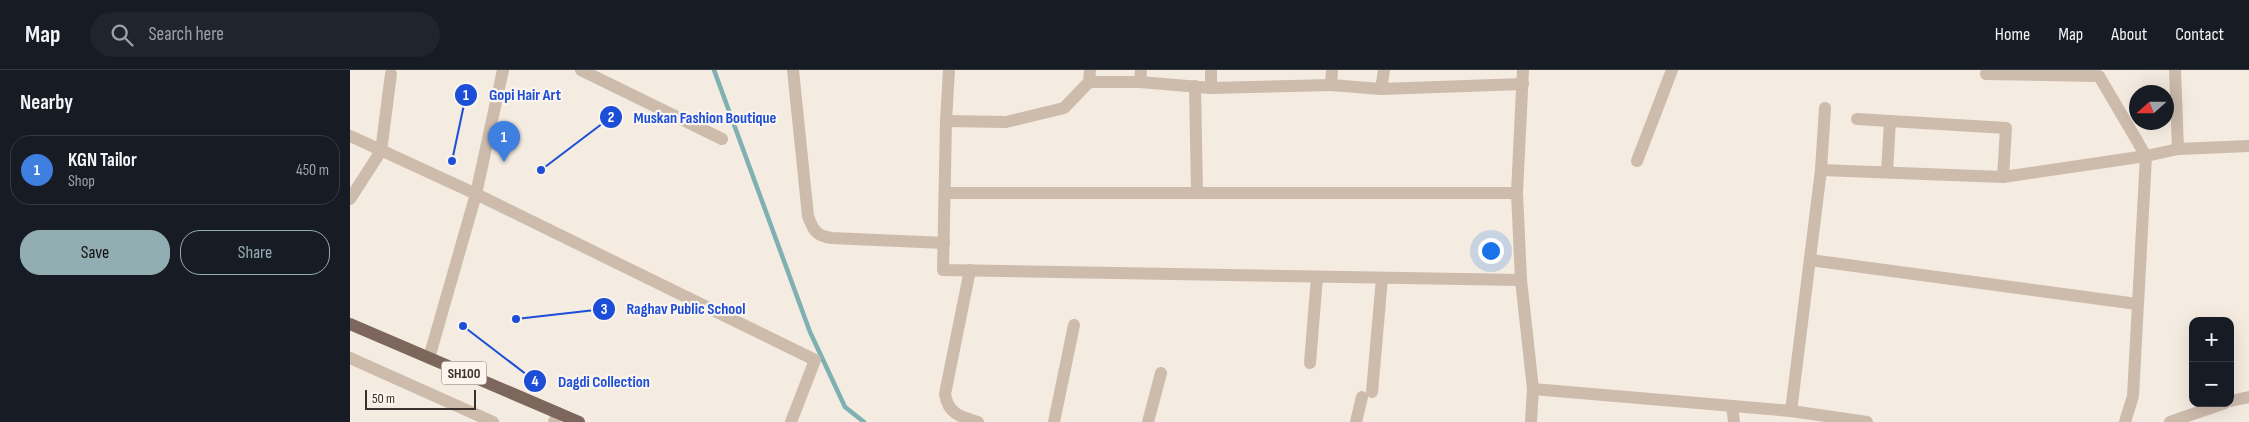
<!DOCTYPE html>
<html lang="en">
<head>
<meta charset="utf-8">
<style>
	body { margin:0; font-family:"Sofia Sans Condensed",sans-serif; background:#20242c; color:#f1f3f6 }
	.controls { position:absolute; right:15px; bottom:15px; display:grid; overflow:hidden; border-radius:10px; box-shadow:0 5px 20px #0002 }
	.controls button { width:45px; height:45px; display:grid; place-items:center; padding:0; border:0; border-bottom:1px solid #363941; background:#171b24; color:#f1f3f6; font:25px sans-serif }
	.compass { position:absolute; left:1779px; top:15px; width:45px; height:45px; border-radius:50%; background:#171b24; box-shadow:0 5px 20px #0002; rotate:249deg }
	.scale { position:absolute; left:15px; bottom:12px; width:111px; box-sizing:border-box; padding-left:5px; border:2px solid #3b302b; border-top:0; font-size:14px; line-height:18px; white-space:nowrap; color:#3b302b; -webkit-text-stroke:4px #fbf5ee; paint-order:stroke }
	.you { position:absolute; left:1140px; top:180px; width:18px; height:18px; margin:-12px; border:4px solid #fff; border-radius:50%; background:#1a73e8; box-shadow:0 0 0 8px #1a73e833 }
	.badge { display:grid; place-items:center; width:32px; height:32px; border-radius:50%; background:#92aeb2; color:#fff; font-size:16px; font-weight:700 }
	.pin { position:absolute; translate:-50% -41px; filter:drop-shadow(0 1px 2px #0008) }
	.pin::after { content:''; position:absolute; top:26px; width:18px; height:15px; background:inherit; clip-path:polygon(0 0,100% 0,50% 100%) }
	.list { margin:0; padding:0; list-style:none }
	h2 { display:flex; justify-content:space-between; align-items:center; height:65px; margin:0; padding:0 20px; font-size:21px }
	h2 small { font-size:16px; font-weight:400; color:#9ea1a6 }
	.list li { display:grid; grid-template-columns:32px 1fr auto; gap:15px; align-items:center; box-sizing:border-box; height:70px; margin:0 10px 10px; padding:0 10px; border:1px solid #363941; border-radius:20px }
	.list b { display:block; font-size:19px; white-space:nowrap }
	.list p { margin:0; font-size:16px; white-space:nowrap; color:#9ea1a6 }
	.list em { font-size:16px; font-style:normal; color:#9ea1a6 }
	.actions { display:flex; gap:10px; padding:15px 20px }
	.actions a { flex:1; padding:11px 0; border:1px solid #92aeb2; border-radius:20px; text-align:center; font-size:18px; color:#92aeb2 }
	.actions .main { background:#92aeb2; color:#111 }
	.icon { flex:none; width:28px; height:28px; fill:none; stroke:currentColor; stroke-width:2; stroke-linecap:round; stroke-linejoin:round }
	.map { position:relative; flex:none; width:1899px; height:352px; overflow:hidden }
	header { display:flex; align-items:center; gap:30px; box-sizing:border-box; height:70px; padding:0 25px; background:#171b24; border-bottom:1px solid #363941 }
	header strong { font-size:24px }
	nav { display:flex; gap:28px; margin-inline-start:auto; font-size:18px }
	.search { width:350px; height:45px; background:#20242c; display:flex; align-items:center; gap:12px; box-sizing:border-box; padding:0 18px; border-radius:28px; color:#9ea1a6; font-size:19px }
	main { display:flex }
	aside { flex:1; background:#171b24 }
	.map>svg:first-child { display:block }
	.lines { fill:none; stroke-linecap:round; stroke-linejoin:round }
	.stream { stroke:#7fb0b2; stroke-width:4.5 }
	.minor { stroke:#cdbbac; stroke-width:12 }
	.major { stroke:#7d675c; stroke-width:12 }
	.labels { text-anchor:middle; dominant-baseline:central; stroke-width:4.5; stroke-linejoin:round; paint-order:stroke }
	.shield { fill:#fbf5ee; stroke:#756b66; stroke-width:1 }
	.shield-label { font-size:14px; font-weight:bold; fill:#3b302b }
	.leader { fill:none; stroke:#1d4ed8; stroke-width:2 }
	.callout-dot { fill:#1d4ed8; stroke:#fbf5ee; stroke-width:2 }
	.mark-label { font-size:15px; text-anchor:middle; font-weight:bold; fill:#fff }
	.callout-label { font-size:16px; text-anchor:middle; font-weight:bold; fill:#1d4ed8; stroke:#fbf5ee; stroke-width:4.5; stroke-linejoin:round; paint-order:stroke }
</style>
</head>
<body>
<header>
<strong>Map</strong>
<div class="search"><svg class="icon" aria-label="search" viewBox="0 0 24 24"><circle cx="10" cy="10" r="6"/><path d="M15 15l6 6"/></svg>Search here</div>
<nav><a>Home</a><a>Map</a><a>About</a><a>Contact</a></nav>
</header>
<main>
<aside>
<h2>Nearby<small></small></h2>
<ul class="list">
<li><span class="badge" style="background:#3f7fe0">1</span><div><b>KGN Tailor</b><p>Shop</p></div><em>450 m</em></li>
</ul>
<div class="actions"><a class="main">Save</a><a>Share</a></div>
</aside>
<div class="map">
<svg width="1899" height="352" viewBox="0 0 1899 352">
	<rect width="100%" height="100%" fill="#f4ebe1"/>
	<g class="lines">
		<polyline class="stream" points="364,0 460,262 495,337 514,352"/>
		<g class="minor">
			<polyline points="231,0 372,69"/>
			<path d="M443,0L458,146C463,160 466,166 482,168L594,173"/>
			<polyline points="599,0 596,51 593,200 1171,210"/>
			<polyline points="1173,0 1167,123 1171,210 1183,319 1181,352"/>
			<polyline points="1825,0 1828,79"/>
			<polyline points="739,12 790,12 791,0"/>
			<polyline points="790,12 861,18 861,0"/>
			<polyline points="981,15 1031,19 1034,0"/>
			<polyline points="845,16 847,122"/>
			<polyline points="861,18 981,15 982,0"/>
			<polyline points="1031,19 1173,14"/>
			<polyline points="1507,49 1656,58 1653,107"/>
			<polyline points="596,51 656,52 714,38 739,12 740,0"/>
			<polyline points="0,66 126,124 465,290 441,352"/>
			<polyline points="1287,91 1322,0"/>
			<polyline points="1471,100 1653,107 1796,86 1749,6 1636,4 1637,0"/>
			<polyline points="1537,102 1540,51"/>
			<polyline points="595,123 1167,123"/>
			<polyline points="0,129 31,81 41,4"/>
			<polyline points="1460,190 1787,234"/>
			<path d="M620,200L595,324C598,344 611,347 628,352"/>
			<polyline points="0,288 143,352"/>
			<polyline points="79,288 126,124 153,0"/>
			<polyline points="960,293 967,207"/>
			<polyline points="1183,319 1441,341 1517,352"/>
			<polyline points="1022,322 1032,208"/>
			<polyline points="1880,331 1899,327"/>
			<polyline points="1382,336 1384,352"/>
			<polyline points="1441,341 1471,100 1475,38"/>
			<polyline points="204,352 208,343"/>
			<polyline points="704,352 724,255"/>
			<polyline points="798,352 811,303"/>
			<polyline points="1006,352 1012,327"/>
			<polyline points="1775,352 1783,326 1796,86 1828,79 1899,76"/>
			<polyline points="1820,352 1875,333"/>
		</g>
		<polyline class="major" points="0,254 229,352"/>
	</g>
	<g class="labels">
		<rect class="shield" x="91.5" y="291.5" width="45" height="23" rx="4"/>
		<g class="shield-label">
			<text x="114" y="303">SH100</text>
		</g>
	</g>
	<path class="leader" d="M102 91L116 25M191 100L261 47M166 249L254 239M113 256L185 311"/>
	<g class="callout-dot">
		<circle cx="102" cy="91" r="5"/>
		<circle cx="191" cy="100" r="5"/>
		<circle cx="166" cy="249" r="5"/>
		<circle cx="113" cy="256" r="5"/>
		<circle cx="116" cy="25" r="12"/>
		<circle cx="261" cy="47" r="12"/>
		<circle cx="254" cy="239" r="12"/>
		<circle cx="185" cy="311" r="12"/>
	</g>
	<g class="mark-label">
		<text x="116" y="30">1</text>
		<text x="261" y="52">2</text>
		<text x="254" y="244">3</text>
		<text x="185" y="316">4</text>
	</g>
	<g class="callout-label">
		<text x="175" y="30">Gopi Hair Art</text>
		<text x="355" y="53">Muskan Fashion Boutique</text>
		<text x="336" y="244">Raghav Public School</text>
		<text x="254" y="317">Dagdi Collection</text>
	</g>
</svg>
<div class="controls">
<button>+</button>
<button>−</button>
</div>
<svg class="compass" viewBox="-18 -18 36 36"><path d="M0-13l5 13h-10z" fill="#e53935"/><path d="M0 13l5-13h-10z" fill="#9ea1a6"/></svg>
<div class="scale">50 m</div>
<div class="you"></div>
<div class="pin badge" style="left:154px;top:92px;background:#3f7fe0">1</div>
</div>
</main>
</body>
</html>
